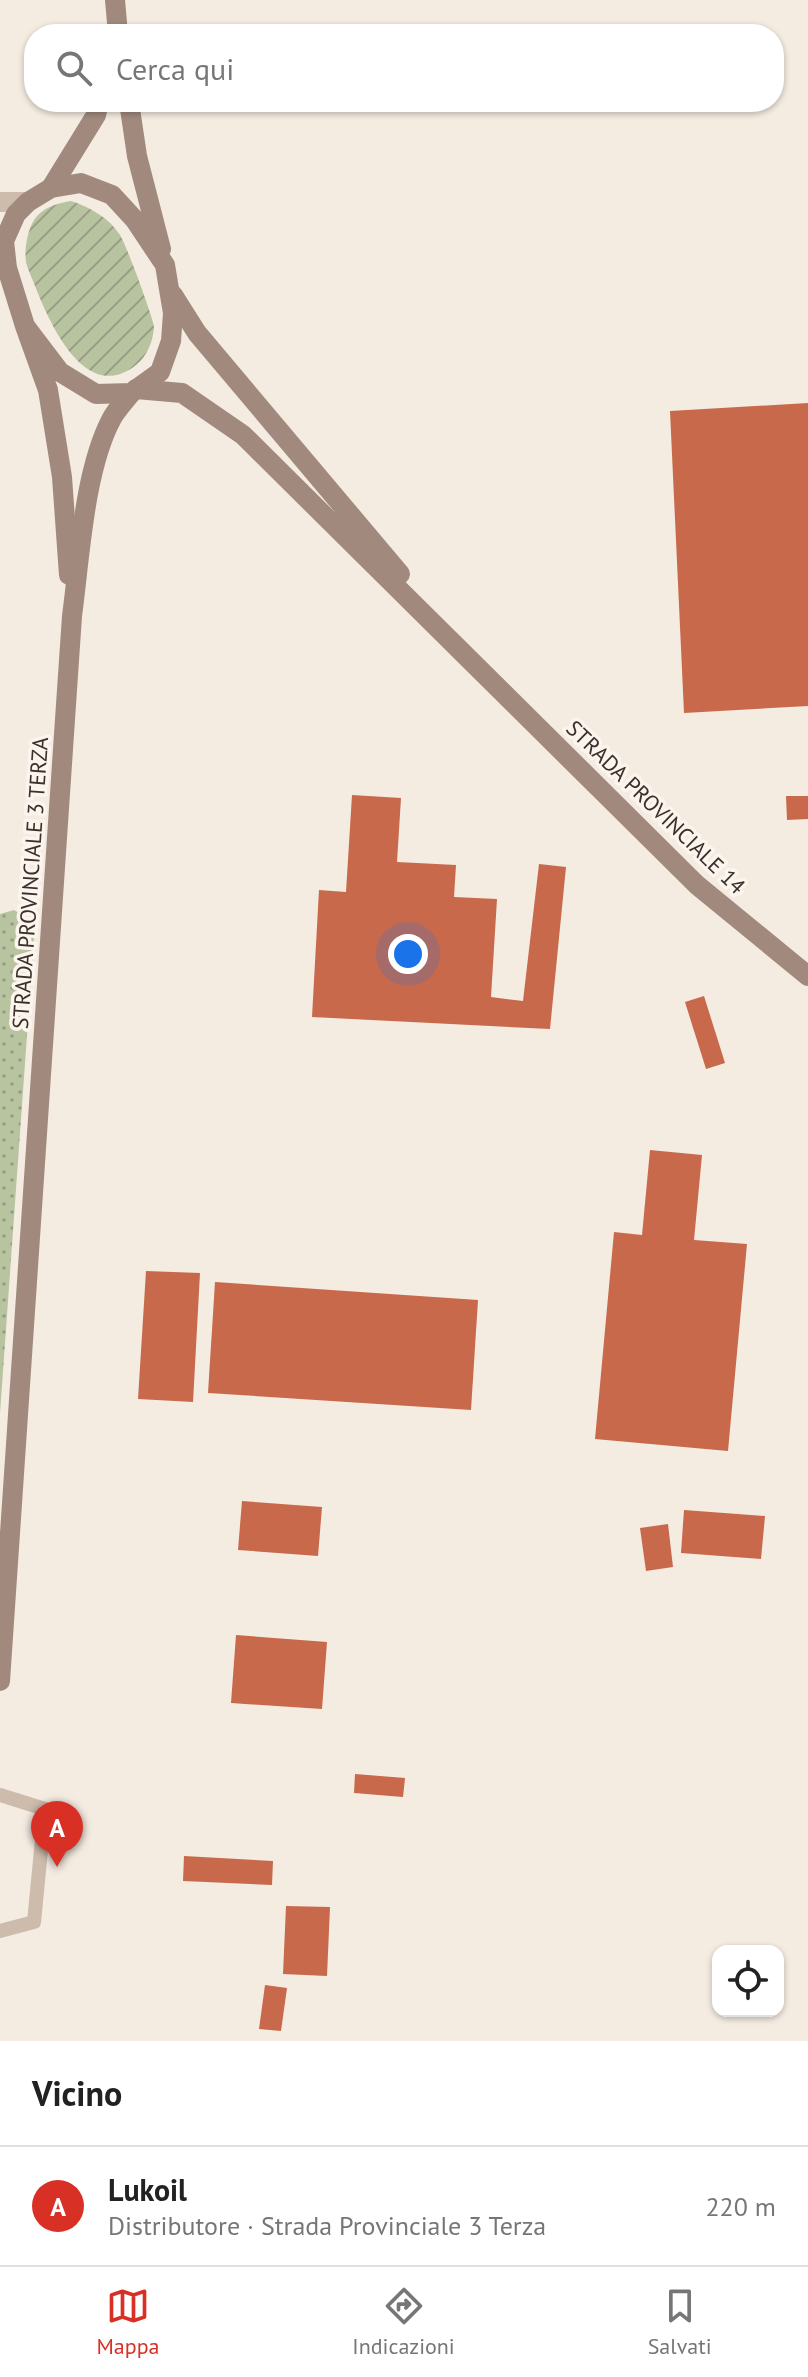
<!DOCTYPE html>
<html lang="it">
<head>
<meta charset="utf-8">
<style>
	body { margin:0; font-family:"PT Sans",sans-serif; background:#f6f6f6; color:#222 }
	.controls { position:absolute; right:24px; bottom:24px; display:grid; overflow:hidden; border-radius:16px; box-shadow:0 2px 6px #0004 }
	.controls button { width:72px; height:72px; display:grid; place-items:center; padding:0; border:0; border-bottom:2px solid #e0e0e0; background:#fff; color:#222; font:40px sans-serif }
	.you { position:absolute; left:408px; top:954px; width:28px; height:28px; margin:-20px; border:6px solid #fff; border-radius:50%; background:#1a73e8; box-shadow:0 0 0 12px #1a73e833 }
	.badge { display:grid; place-items:center; width:52px; height:52px; border-radius:50%; background:#d93025; color:#fff; font-size:26px; font-weight:700 }
	.pin { position:absolute; translate:-50% -66px; filter:drop-shadow(0 2px 4px #0008) }
	.pin::after { content:''; position:absolute; top:42px; width:28px; height:24px; background:inherit; clip-path:polygon(0 0,100% 0,50% 100%) }
	.list { margin:0; padding:0; list-style:none }
	h2 { display:flex; justify-content:space-between; align-items:center; height:104px; margin:0; padding:0 32px; font-size:34px }
	h2 small { font-size:26px; font-weight:400; color:#767676 }
	.list li { display:grid; grid-template-columns:52px 1fr auto; gap:24px; align-items:center; box-sizing:border-box; height:120px; padding:0 32px; border-top:2px solid #e0e0e0 }
	.list b { display:block; font-size:30px; white-space:nowrap }
	.list p { margin:0; font-size:26px; white-space:nowrap; color:#767676 }
	.list em { font-size:26px; font-style:normal; color:#767676 }
	.icon { flex:none; width:44px; height:44px; fill:none; stroke:currentColor; stroke-width:2; stroke-linecap:round; stroke-linejoin:round }
	.map { position:relative; flex:none; width:808px; height:2041px; overflow:hidden }
	.search { position:absolute; background:#fff; box-shadow:0 2px 6px #0004; left:24px; right:24px; top:24px; height:88px; display:flex; align-items:center; gap:20px; box-sizing:border-box; padding:0 28px; border-radius:32px; color:#767676; font-size:30px }
	.sheet { height:224px; background:#fff }
	nav { display:flex; justify-content:space-around; align-items:center; box-sizing:border-box; height:112px; border-top:2px solid #e0e0e0; background:#fff; font-size:22px; color:#767676 }
	nav a { display:grid; justify-items:center; gap:4px }
	nav .on { color:#d93025 }
	.map>svg:first-child { display:block }
	.grass { fill:url(#grass-dots) }
	.garden { fill:url(#garden-furrows) }
	.building { fill:#c8694b }
	.lines { fill:none; stroke-linecap:round; stroke-linejoin:round }
	.service { stroke:#cdbbac; stroke-width:14 }
	.tertiary { stroke:#cdbbac; stroke-width:20 }
	.secondary { stroke:#a18a7d; stroke-width:20 }
	.labels { text-anchor:middle; dominant-baseline:central; stroke-width:7; stroke-linejoin:round; paint-order:stroke }
	.street-label { font-size:22px; fill:#3b302b; stroke:#fbf5ee }
</style>
</head>
<body>
<div class="map">
<svg width="808" height="2041" viewBox="0 0 808 2041">
	<defs>
		<pattern id="grass-dots" width="8" height="8" patternUnits="userSpaceOnUse" patternTransform="scale(2)"><rect width="8" height="8" fill="#b8c4a0"/><path d="M2 2h.1M6 6h.1" fill="none" stroke="#97a083" stroke-width="1.8" stroke-linecap="round"/></pattern>
		<pattern id="garden-furrows" width="10" height="10" patternUnits="userSpaceOnUse" patternTransform="scale(2)"><rect width="10" height="10" fill="#b8c4a0"/><path d="M-1 1l2-2M0 10L10 0M9 11l2-2" fill="none" stroke="#97a083"/></pattern>
	</defs>
	<rect width="100%" height="100%" fill="#f4ebe1"/>
	<polygon class="grass" points="14,910 35,923 0,1413 0,914"/>
	<path class="garden" d="M71,201C90,207 109,218 120,235C126,244 154,320 154,327C153,342 147,356 136,365C87,404 52,328 37,291C34,282 28,271 26,262C24,248 28,225 38,215C47,206 59,203 71,201Z"/>
	<g class="building">
		<polygon points="808,403 808,706 684,713 670,411"/>
		<polygon points="352,795 401,798 397,862 456,865 454,897 497,899 491,997 523,1001 539,864 566,867 550,1029 312,1017 319,890 346,892"/>
		<polygon points="786,796 808,796 808,819 787,820"/>
		<polygon points="704,996 725,1063 706,1069 685,1002"/>
		<polygon points="650,1150 702,1155 694,1240 747,1244 728,1451 595,1439 614,1232 642,1235"/>
		<polygon points="146,1271 200,1273 193,1402 138,1399"/>
		<polygon points="215,1282 478,1300 471,1410 208,1393"/>
		<polygon points="242,1501 322,1507 318,1556 238,1550"/>
		<polygon points="684,1510 765,1516 761,1559 681,1553"/>
		<polygon points="668,1524 673,1567 646,1571 640,1528"/>
		<polygon points="236,1635 327,1642 322,1709 231,1703"/>
		<polygon points="355,1774 405,1778 403,1797 354,1793"/>
		<polygon points="184,1856 273,1861 272,1885 183,1881"/>
		<polygon points="286,1906 330,1907 327,1976 283,1974"/>
		<polygon points="265,1985 287,1988 281,2031 259,2029"/>
	</g>
	<g class="lines">
		<polyline class="service" points="0,1795 45,1809 34,1922 0,1931"/>
		<polyline class="tertiary" points="0,202 28,202"/>
		<g class="secondary">
			<polyline points="115,0 118,34"/>
			<polyline points="129,102 137,156 161,249"/>
			<polyline points="51,188 96,115 99,102"/>
			<polyline points="173,295 197,333 400,574"/>
			<polyline points="25,326 60,372 96,394 131,393 160,372 171,341 173,313 165,265 135,220 112,195 81,183 51,188 28,202 16,214 4,241 7,268 25,326 48,390 62,477 69,575"/>
			<polyline points="136,389 182,393 243,435 697,885 808,976"/>
			<path d="M0,1681L72,616C80,557 84,470 112,418C117,409 125,401 131,393"/>
		</g>
	</g>
	<g class="labels">
		<g class="street-label">
			<text transform="translate(656 807) rotate(44)">STRADA PROVINCIALE 14</text>
			<text transform="translate(30 883) rotate(-86)">STRADA PROVINCIALE 3 TERZA</text>
		</g>
	</g>
</svg>
<div class="controls">
<button><svg class="icon" aria-label="locate" viewBox="0 0 24 24"><circle cx="12" cy="12" r="6"/><path d="M12 2v4M12 18v4M2 12h4M18 12h4"/></svg></button>
</div>
<div class="you"></div>
<div class="pin badge" style="left:57px;top:1867px">A</div>
<div class="search"><svg class="icon" aria-label="search" viewBox="0 0 24 24"><circle cx="10" cy="10" r="6"/><path d="M15 15l6 6"/></svg>Cerca qui</div>
</div>
<section class="sheet">
<h2>Vicino<small></small></h2>
<ul class="list">
<li><span class="badge">A</span><div><b>Lukoil</b><p>Distributore · Strada Provinciale 3 Terza</p></div><em>220 m</em></li>
</ul>
</section>
<nav>
<a class="on"><svg class="icon" aria-label="map" viewBox="0 0 24 24"><path d="M3 6l6-2 6 2 6-2v14l-6 2-6-2-6 2zM9 4v14M15 6v14"/></svg>Mappa</a>
<a><svg class="icon" aria-label="directions" viewBox="0 0 24 24"><path d="M12 3l9 9-9 9-9-9zM9 14v-3h6M13 9l2 2-2 2"/></svg>Indicazioni</a>
<a><svg class="icon" aria-label="saved" viewBox="0 0 24 24"><path d="M7 4h10v16l-5-4-5 4z"/></svg>Salvati</a>
</nav>
</body>
</html>
